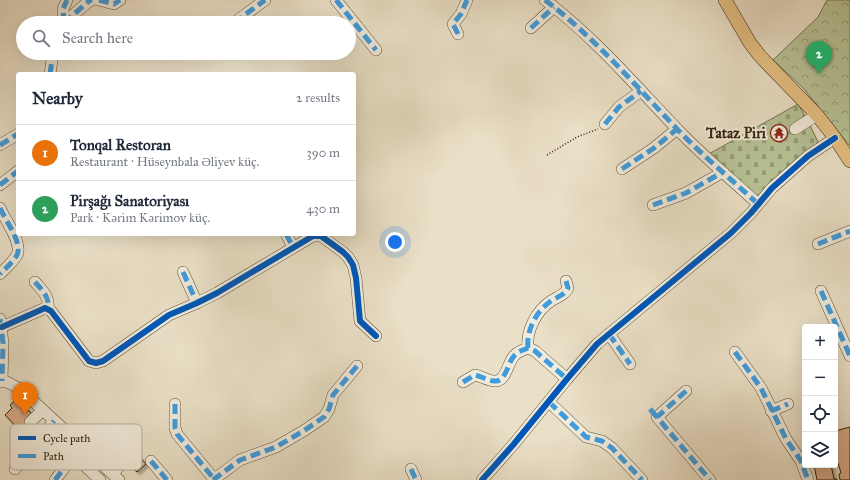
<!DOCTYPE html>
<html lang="en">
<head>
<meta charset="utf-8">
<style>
	body { margin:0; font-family:"IM FELL Great Primer",serif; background:#f2f2f3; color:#1f2937 }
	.controls { position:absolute; right:12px; bottom:12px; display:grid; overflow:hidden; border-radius:4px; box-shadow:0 4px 16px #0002 }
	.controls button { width:36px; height:36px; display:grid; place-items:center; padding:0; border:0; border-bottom:1px solid #e0e1e3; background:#fff; color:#1f2937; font:20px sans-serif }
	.you { position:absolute; left:395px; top:242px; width:14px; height:14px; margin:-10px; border:3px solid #fff; border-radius:50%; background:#1a73e8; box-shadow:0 0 0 6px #1a73e833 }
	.badge { display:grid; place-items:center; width:26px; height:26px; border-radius:50%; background:#1a73e8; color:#fff; font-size:13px; font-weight:700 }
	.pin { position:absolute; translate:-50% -33px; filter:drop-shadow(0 1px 2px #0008) }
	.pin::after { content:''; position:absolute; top:21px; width:14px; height:12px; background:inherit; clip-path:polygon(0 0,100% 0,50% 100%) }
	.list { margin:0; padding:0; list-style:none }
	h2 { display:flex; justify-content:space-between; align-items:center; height:52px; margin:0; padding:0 16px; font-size:17px }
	h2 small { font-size:13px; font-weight:400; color:#747a83 }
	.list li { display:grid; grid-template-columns:26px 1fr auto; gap:12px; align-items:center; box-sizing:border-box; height:56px; padding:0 16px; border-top:1px solid #e0e1e3 }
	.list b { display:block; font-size:15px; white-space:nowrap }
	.list p { margin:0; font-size:13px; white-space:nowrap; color:#747a83 }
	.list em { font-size:13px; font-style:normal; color:#747a83 }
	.icon { flex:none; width:22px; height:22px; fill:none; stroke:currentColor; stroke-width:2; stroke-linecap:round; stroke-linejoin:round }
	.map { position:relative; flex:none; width:850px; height:480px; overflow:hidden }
	.search { position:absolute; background:#fff; box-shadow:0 4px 16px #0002; left:16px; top:16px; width:340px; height:44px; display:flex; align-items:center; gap:10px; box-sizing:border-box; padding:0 14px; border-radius:22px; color:#747a83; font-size:15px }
	.panel { position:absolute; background:#fff; box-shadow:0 4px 16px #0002; left:16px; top:72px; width:340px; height:164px; border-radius:4px }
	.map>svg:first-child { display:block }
	.cemetery { fill:url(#cemetery-stones); stroke:#767351 }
	.park { fill:url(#park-crowns); stroke:#767351 }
	.building { fill:#dbae8c; stroke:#34240c; filter:url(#shadow) }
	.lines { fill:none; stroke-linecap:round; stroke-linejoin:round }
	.minor-casing { stroke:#62533b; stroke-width:12 }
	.major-casing { stroke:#34240c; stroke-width:14 }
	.path { stroke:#34240c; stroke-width:1.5; stroke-dasharray:1 2; stroke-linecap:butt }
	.minor { stroke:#f1ebdb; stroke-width:11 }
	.major { stroke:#e5c084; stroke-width:13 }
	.quiet { stroke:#3e9cde; stroke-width:5; stroke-dasharray:10 5; stroke-linecap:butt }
	.cycleway-casing { stroke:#f1ebdb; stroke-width:8 }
	.cycleway { stroke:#0057b8; stroke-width:6 }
	.labels { text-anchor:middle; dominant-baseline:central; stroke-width:4; stroke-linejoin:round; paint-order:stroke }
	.poi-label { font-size:15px; font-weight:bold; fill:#34240c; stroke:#f1ebdb; text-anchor:end }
	.key { fill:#f1ebdb; stroke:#b8af9d; stroke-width:1 }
	.key-label { font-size:11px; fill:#34240c }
</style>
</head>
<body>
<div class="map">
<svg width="850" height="480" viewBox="0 0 850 480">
	<defs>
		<pattern id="cemetery-stones" width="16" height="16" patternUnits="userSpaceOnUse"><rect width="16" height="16" fill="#b7c296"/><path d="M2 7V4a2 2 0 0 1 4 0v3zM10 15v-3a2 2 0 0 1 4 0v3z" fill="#969d79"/></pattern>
		<pattern id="park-crowns" width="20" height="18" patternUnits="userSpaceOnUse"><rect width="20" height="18" fill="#b7c296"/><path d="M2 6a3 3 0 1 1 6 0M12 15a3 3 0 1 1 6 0" fill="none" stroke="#969d79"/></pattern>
		<filter id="shadow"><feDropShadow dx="3" dy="3" stdDeviation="1" flood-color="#0004"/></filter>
	</defs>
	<rect width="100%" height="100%" fill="#eae0c7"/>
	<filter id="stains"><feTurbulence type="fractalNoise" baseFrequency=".005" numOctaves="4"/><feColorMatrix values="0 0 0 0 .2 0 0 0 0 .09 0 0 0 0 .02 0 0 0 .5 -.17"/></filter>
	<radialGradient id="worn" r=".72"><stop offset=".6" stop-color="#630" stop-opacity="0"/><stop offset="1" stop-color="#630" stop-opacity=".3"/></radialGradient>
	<polygon class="cemetery" points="798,104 809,123 818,142 815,147 756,197 707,155"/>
	<polygon class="park" points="827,0 850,0 850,146 803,88 773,60 818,17"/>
	<g class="building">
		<polygon points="783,128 784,137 776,138 775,129"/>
		<polygon points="17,399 33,415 27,421 37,432 29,440 5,415 12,408 10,405"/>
		<polygon points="110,424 146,464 137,472 104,439 95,448 91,444"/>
		<polygon points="850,427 850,480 840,480 839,474 841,473 838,463 835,463 835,457 837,457 835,447 835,431"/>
		<polygon points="814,465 831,465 834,479 837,479 837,480 817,480"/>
	</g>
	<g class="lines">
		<g class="minor-casing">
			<g id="minor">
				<polyline points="99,0 114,4 120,0"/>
				<polyline points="336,0 376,50"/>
				<path d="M545,0C595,38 635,85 678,130C703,156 731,179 758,204"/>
				<polyline points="64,23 89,1 92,0"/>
				<polyline points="64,23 63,9 67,0"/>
				<polyline points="234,23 265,0"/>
				<polyline points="531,28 554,7"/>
				<polyline points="458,34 453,24 461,14 467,0"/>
				<polyline points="50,74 53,53"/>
				<polyline points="605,124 619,107 641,91"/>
				<polyline points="795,129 817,115"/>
				<polyline points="0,145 18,134"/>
				<polyline points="622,169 654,148 677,129"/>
				<polyline points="0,185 18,171"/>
				<polyline points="653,205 686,193 723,172"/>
				<path d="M0,208C5,220 23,243 17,255C13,262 6,268 0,274"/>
				<polyline points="286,234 293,247"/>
				<polyline points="818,244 850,231"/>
				<polyline points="183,272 197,303"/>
				<path d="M35,282C42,290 50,297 48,309"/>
				<polyline points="821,291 850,356"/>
				<polyline points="0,319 3,343 2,381"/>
				<polyline points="2,327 43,309 45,308 51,311 89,361 96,363 103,361 169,315 197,303 217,293 313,236 321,236 343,252 348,257 353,265 356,278 360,321 376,336"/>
				<polyline points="609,334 630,364"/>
				<path d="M528,348C526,331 536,311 551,301C557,297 565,295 568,288L566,281"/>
				<polyline points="735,352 761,388 786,439 801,461 808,480"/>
				<polyline points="0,382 7,382 20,389 119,480"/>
				<path d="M463,382L475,375C481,376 490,382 496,381C506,381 508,362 514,356C517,352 523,350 528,348L535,351L567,379"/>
				<polyline points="686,391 657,417 710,480"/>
				<polyline points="549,402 586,437 602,441 612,448 642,480"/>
				<polyline points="175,404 175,428 177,434 214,479"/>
				<polyline points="771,411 788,404"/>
				<polyline points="30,422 43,410"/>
				<polyline points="105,447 120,465 113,474"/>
				<polyline points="73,455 100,480"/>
				<polyline points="151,461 167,480"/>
				<polyline points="15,469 54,421"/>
				<polyline points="411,469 416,480"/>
				<polyline points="55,480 81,446"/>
				<polyline points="213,480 240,460 276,447 305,430 324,417 329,409 333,395 357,366"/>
				<polyline points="482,480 513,445 567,379 597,344 731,233 751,213 772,188 808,156 835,138"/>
			</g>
		</g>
		<g class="major-casing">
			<polyline id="major" points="725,0 750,43 760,56 817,115 835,138 850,161"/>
		</g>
		<polyline class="path" points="547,155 577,137 598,129"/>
		<use href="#minor" class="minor"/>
		<use href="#major" class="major"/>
		<g class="quiet">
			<polyline points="99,0 114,4 120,0"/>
			<polyline points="336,0 376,50"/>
			<path d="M545,0C595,38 635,85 678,130C703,156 731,179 758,204"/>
			<polyline points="64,23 89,1 92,0"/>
			<polyline points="64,23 63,9 67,0"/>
			<polyline points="234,23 265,0"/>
			<polyline points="531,28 554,7"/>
			<polyline points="458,34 453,24 461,14 467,0"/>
			<polyline points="50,74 53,53"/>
			<polyline points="605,124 619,107 641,91"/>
			<polyline points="0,145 18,134"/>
			<polyline points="622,169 654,148 677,129"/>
			<polyline points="0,185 18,171"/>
			<polyline points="653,205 686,193 723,172"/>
			<path d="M0,208C5,220 23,243 17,255C13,262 6,268 0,274"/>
			<polyline points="286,234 293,247"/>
			<polyline points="818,244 850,231"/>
			<polyline points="183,272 197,303"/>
			<path d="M35,282C42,290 50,297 48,309"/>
			<polyline points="821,291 850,356"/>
			<polyline points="0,319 3,343 2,381"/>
			<polyline points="609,334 630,364"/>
			<path d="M528,348C526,331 536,311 551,301C557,297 565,295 568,288L566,281"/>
			<polyline points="735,352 761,388 786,439 801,461 808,480"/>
			<path d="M463,382L475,375C481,376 490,382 496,381C506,381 508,362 514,356C517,352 523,350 528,348L535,351L567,379"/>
			<polyline points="686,391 657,417 710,480"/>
			<polyline points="549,402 586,437 602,441 612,448 642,480"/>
			<polyline points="175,404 175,428 177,434 214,479"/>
			<polyline points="650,409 657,417"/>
			<polyline points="771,411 788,404"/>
			<polyline points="151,461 167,480"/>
			<polyline points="15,469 54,421"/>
			<polyline points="411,469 416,480"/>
			<polyline points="55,480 81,446"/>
			<polyline points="213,480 240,460 276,447 305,430 324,417 329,409 333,395 357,366"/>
		</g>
		<g class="cycleway-casing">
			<g id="cycleway">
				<polyline points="2,327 43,309 45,308 51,311 89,361 96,363 103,361 169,315 197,303 217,293 313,236 321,236 343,252 348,257 353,265 356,278 360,321 376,336"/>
				<polyline points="482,480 513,445 567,379 597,344 731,233 751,213 772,188 808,156 835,138"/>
			</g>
		</g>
		<use href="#cycleway" class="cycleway"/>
	</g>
	<defs>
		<g id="temple-ring" transform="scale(0.9)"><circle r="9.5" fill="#f1ebdb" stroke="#8f2418" stroke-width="1.5"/><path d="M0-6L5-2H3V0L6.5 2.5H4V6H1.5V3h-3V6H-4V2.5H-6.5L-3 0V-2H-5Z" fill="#8f2418"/></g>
	</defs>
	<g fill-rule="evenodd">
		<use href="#temple-ring" x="779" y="133"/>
	</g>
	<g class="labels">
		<g class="poi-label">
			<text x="766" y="133">Tataz Piri</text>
		</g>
	</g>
	<rect x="10" y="424" width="132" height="46" rx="6" class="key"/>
	<rect x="18" y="436" width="18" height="4" fill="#0057b8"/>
	<rect x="18" y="454" width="18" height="4" fill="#3e9cde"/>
	<g class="key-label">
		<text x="43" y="442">Cycle path</text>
		<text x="43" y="460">Path</text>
	</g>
	<rect width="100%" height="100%" filter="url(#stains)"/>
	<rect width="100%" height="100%" fill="url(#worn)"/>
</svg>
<div class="controls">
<button>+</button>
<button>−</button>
<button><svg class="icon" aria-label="locate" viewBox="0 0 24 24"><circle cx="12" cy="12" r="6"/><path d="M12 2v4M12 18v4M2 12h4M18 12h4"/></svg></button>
<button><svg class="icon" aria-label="layers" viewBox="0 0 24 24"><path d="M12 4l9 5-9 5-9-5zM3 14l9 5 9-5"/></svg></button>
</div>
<div class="you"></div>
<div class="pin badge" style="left:25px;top:415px;background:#e8710a">1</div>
<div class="pin badge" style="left:819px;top:74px;background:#2e9e5b">2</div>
<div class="search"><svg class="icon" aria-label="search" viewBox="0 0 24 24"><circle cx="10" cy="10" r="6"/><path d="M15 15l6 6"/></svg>Search here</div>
<section class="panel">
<h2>Nearby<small>2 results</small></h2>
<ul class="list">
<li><span class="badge" style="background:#e8710a">1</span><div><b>Tonqal Restoran</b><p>Restaurant · Hüseynbala Əliyev küç.</p></div><em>390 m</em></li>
<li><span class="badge" style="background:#2e9e5b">2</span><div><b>Pirşağı Sanatoriyası</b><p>Park · Kərim Kərimov küç.</p></div><em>430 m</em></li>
</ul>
</section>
</div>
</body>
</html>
